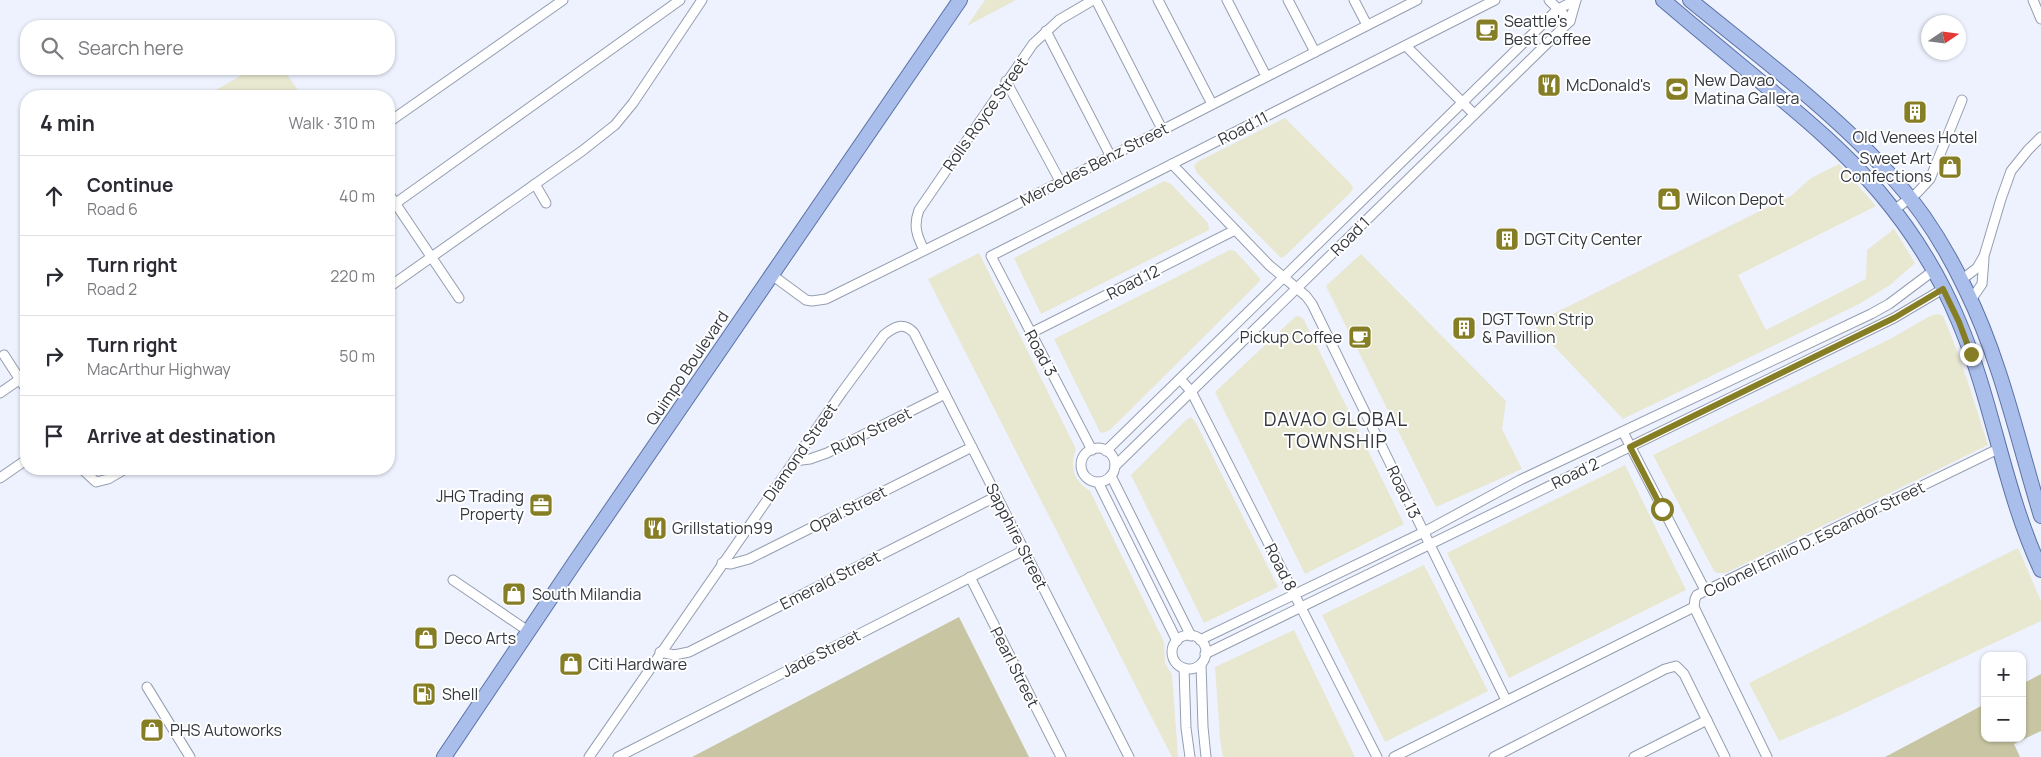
<!DOCTYPE html>
<html lang="en">
<head>
<meta charset="utf-8">
<style>
	body { margin:0; font-family:Manrope,sans-serif; background:#f7f7f7; color:#2b2b33 }
	.controls { position:absolute; right:15px; bottom:15px; display:grid; overflow:hidden; border-radius:10px; box-shadow:0 1px 4px #0004 }
	.controls button { width:45px; height:45px; display:grid; place-items:center; padding:0; border:0; border-bottom:1px solid #e1e1e2; background:#fff; color:#2b2b33; font:25px sans-serif }
	.compass { position:absolute; left:1921px; top:15px; width:45px; height:45px; border-radius:50%; background:#fff; box-shadow:0 1px 4px #0004; rotate:77deg }
	.stop { position:absolute; width:15px; height:15px; margin:-11px; border:4px solid #867e25; border-radius:50%; background:#fff }
	.stop.end { background:#867e25; border-color:#fff; box-shadow:0 1px 5px #0008 }
	.list { margin:0; padding:0; list-style:none }
	h2 { display:flex; justify-content:space-between; align-items:center; height:65px; margin:0; padding:0 20px; font-size:21px }
	h2 small { font-size:16px; font-weight:400; color:#7c7c81 }
	.list li { display:grid; grid-template-columns:32px 1fr auto; gap:15px; align-items:center; box-sizing:border-box; height:80px; padding:0 20px; border-top:1px solid #e1e1e2 }
	.list b { display:block; font-size:19px; white-space:nowrap }
	.list p { margin:0; font-size:16px; white-space:nowrap; color:#7c7c81 }
	.list em { font-size:16px; font-style:normal; color:#7c7c81 }
	.icon { flex:none; width:28px; height:28px; fill:none; stroke:currentColor; stroke-width:2; stroke-linecap:round; stroke-linejoin:round }
	.map { position:relative; flex:none; width:2041px; height:757px; overflow:hidden }
	.search { position:absolute; background:#fff; box-shadow:0 1px 4px #0004; left:20px; top:20px; width:375px; height:55px; display:flex; align-items:center; gap:12px; box-sizing:border-box; padding:0 18px; border-radius:20px; color:#7c7c81; font-size:19px }
	.panel { position:absolute; background:#fff; box-shadow:0 1px 4px #0004; left:20px; top:90px; width:375px; height:385px; border-radius:20px }
	.map>svg:first-child { display:block }
	.green { fill:#e8e7d0 }
	.forest { fill:#c8c5a2 }
	.lines { fill:none; stroke-linecap:round; stroke-linejoin:round }
	.street-casing { stroke:#959eb0; stroke-width:11 }
	.primary-casing { stroke:#5c72a5; stroke-width:16 }
	.street { stroke:#fff; stroke-width:9 }
	.primary { stroke:#aabeeb; stroke-width:14 }
	.route { stroke:#867e25; stroke-width:6 }
	.labels { text-anchor:middle; dominant-baseline:central; stroke-width:4; stroke-linejoin:round; paint-order:stroke }
	.poi-label { font-size:16px; fill:#32363d; stroke:#fff; text-anchor:start }
	.street-label { font-size:16px; fill:#32363d; stroke:#fff }
	.quarter-label { font-size:19px; letter-spacing:1px; fill:#32363d; stroke:#fff }
</style>
</head>
<body>
<div class="map">
<svg width="2041" height="757" viewBox="0 0 2041 757">
	<rect width="100%" height="100%" fill="#edf2fe"/>
	<g class="green">
		<polygon points="985,0 1016,0 967,26"/>
		<polygon points="252,69 283,69 302,96 206,96"/>
		<polygon points="1285,118 1351,184 1353,188 1351,192 1285,256 1281,258 1197,173 1194,166 1197,162"/>
		<polygon points="1839,164 1876,206 1738,275 1766,330 1866,279 1867,250 1894,229 1915,263 1890,285 1859,304 1623,419 1533,324 1780,201 1791,196 1811,178"/>
		<polygon points="1164,181 1171,184 1208,223 1209,230 1041,314 1014,258"/>
		<polygon points="1230,250 1235,251 1257,275 1260,279 1259,282 1110,430 1103,433 1100,432 1054,339"/>
		<path d="M979,253L1076,449C1069,467 1074,481 1090,491L1164,642L1165,663L1172,675L1178,757H1172L928,279Z"/>
		<polygon points="1361,254 1506,401 1502,429 1522,469 1436,507 1326,286"/>
		<path d="M1938,314L1943,316C1961,358 1974,401 1988,445L1726,573H1717L1714,571L1653,455L1890,339L1930,316Z"/>
		<polygon points="1296,316 1301,317 1304,320 1404,524 1305,574 1215,392"/>
		<polygon points="1191,417 1196,423 1278,587 1204,623 1131,475 1186,420"/>
		<polygon points="1625,465 1686,590 1509,678 1447,553"/>
		<polygon points="2018,548 2041,601 2041,621 1840,715 1779,741 1749,683"/>
		<polygon points="1424,565 1488,691 1385,742 1322,615"/>
		<polygon points="1294,630 1355,757 1223,757 1220,738 1215,667"/>
	</g>
	<g class="forest">
		<polygon points="959,617 1029,757 692,757"/>
		<polygon points="2041,674 2041,731 2014,744 2020,757 1885,757 1985,704 1985,738 2022,738 2022,684"/>
	</g>
	<g class="lines">
		<g class="street-casing">
			<g id="street">
				<polyline points="1096,0 1162,129"/>
				<polyline points="1158,0 1212,104"/>
				<polyline points="1227,0 1266,76"/>
				<polyline points="1288,0 1315,52"/>
				<polyline points="1354,0 1367,25"/>
				<polyline points="1549,0 1570,21"/>
				<polyline points="2033,0 2041,19"/>
				<polyline points="1046,31 1110,155"/>
				<polyline points="1406,46 1474,114"/>
				<polyline points="1006,81 1060,181"/>
				<polyline points="389,122 563,0"/>
				<polyline points="1172,164 1269,265 1306,296 1312,304 1506,700"/>
				<polyline points="535,184 546,203"/>
				<polyline points="389,194 459,298"/>
				<polyline points="389,208 680,0"/>
				<polyline points="1894,210 1917,193 1930,179 1962,100"/>
				<path d="M924,250C917,236 913,226 919,210L1033,44L1059,20L1093,0"/>
				<polyline points="772,275 806,300 812,301 826,299 994,216 1417,0"/>
				<polyline points="1961,280 1977,268 1984,256 2001,199 2011,171 2028,150 2041,137"/>
				<polyline points="389,287 582,151 615,125 633,103 702,0"/>
				<polyline points="1971,300 1982,284 1984,259"/>
				<polyline points="1031,333 1235,230"/>
				<polyline points="4,355 26,389"/>
				<polyline points="1180,379 1191,391 1377,757"/>
				<polyline points="0,393 26,375"/>
				<polyline points="1623,432 1705,590"/>
				<circle cx="1098" cy="465" r="17"/>
				<polyline points="1092,450 991,256 1495,0"/>
				<polyline points="1106,451 1558,9 1576,0"/>
				<polyline points="794,461 810,459 827,453 945,394"/>
				<polyline points="1115,466 1570,21 1576,0"/>
				<polyline points="82,469 96,482 108,479 125,469"/>
				<polyline points="1111,476 1191,636"/>
				<polyline points="0,478 26,460"/>
				<polyline points="1098,482 1177,641"/>
				<polyline points="722,563 731,564 749,559 972,447"/>
				<polyline points="970,577 1061,757"/>
				<polyline points="453,580 528,631"/>
				<circle cx="1189" cy="652" r="17"/>
				<polyline points="1200,640 1424,532 1520,480 1871,314 1889,304 1933,271"/>
				<polyline points="660,652 674,655 689,652 997,496"/>
				<polyline points="1205,654 1894,318 1943,289"/>
				<polyline points="1201,664 1203,727 1206,757"/>
				<polyline points="1184,668 1186,728 1190,757"/>
				<polyline points="147,687 190,757"/>
				<path d="M589,757L842,392L884,335C895,326 904,322 914,333L1129,757"/>
				<polyline points="618,757 1024,550"/>
				<polyline points="1394,757 1694,607"/>
				<polyline points="1494,757 1665,669 1676,666 1684,674 1725,757"/>
				<polyline points="1634,757 1707,720"/>
				<polyline points="1767,757 1694,607 1695,599 1697,595 2000,448"/>
			</g>
		</g>
		<g class="primary-casing">
			<g id="primary">
				<path d="M1663,0C1697,29 1732,58 1767,87C1807,120 1847,154 1880,193C1912,231 1940,276 1959,322C1993,402 2004,491 2041,570"/>
				<path d="M1690,0C1760,57 1834,112 1894,179C1923,211 1948,252 1966,290C2001,361 2018,441 2041,516"/>
				<polyline points="444,757 575,562 960,0"/>
			</g>
		</g>
		<use href="#street" class="street"/>
		<use href="#primary" class="primary"/>
	</g>
	<g class="lines">
		<polyline class="route" points="1662,509 1630,447 1894,318 1943,289 1959,322 1971,354"/>
	</g>
	<defs>
		<g id="cafe-square" transform="scale(1.25)"><rect x="-9" y="-9" width="18" height="18" rx="4" fill="#867e25" stroke="#fff"/><path d="M-5.5-4.5H6V0H3Q3 3.5 0 3.5H-2.5Q-5.5 3.5-5.5 0ZM3-3.2v2h1.7v-2ZM-6 4.5H4V6H-6Z" fill="#fff"/></g>
		<g id="restaurant-square" transform="scale(1.25)"><rect x="-9" y="-9" width="18" height="18" rx="4" fill="#867e25" stroke="#fff"/><path d="M-5-6h1v4h1v-4h1v4h1v-4h1v5L-1.5 .5V6h-2V.5L-5-1ZM5-6V6H3V1.5H1.5Q1.5-4 5-6Z" fill="#fff"/></g>
		<g id="stadium-square" transform="scale(1.25)"><rect x="-9" y="-9" width="18" height="18" rx="4" fill="#867e25" stroke="#fff"/><path d="M0-5a6.5 5 0 1 0 0 10a6.5 5 0 1 0 0-10ZM-3.5-1.8h7v3.6h-7Z" fill="#fff"/></g>
		<g id="building-square" transform="scale(1.25)"><rect x="-9" y="-9" width="18" height="18" rx="4" fill="#867e25" stroke="#fff"/><path d="M-4-6H4V6H1V3H-1V6H-4ZM-2.5-4.3h1.7v1.8h-1.7ZM.8-4.3h1.7v1.8H.8ZM-2.5-1h1.7V.8h-1.7ZM.8-1h1.7V.8H.8Z" fill="#fff"/></g>
		<g id="shop-square" transform="scale(1.25)"><rect x="-9" y="-9" width="18" height="18" rx="4" fill="#867e25" stroke="#fff"/><path d="M-5-2.5h2.3a2.7 3.5 0 0 1 5.4 0H5L5.5 6h-11ZM-1.5-2.5h3a1.5 2.3 0 0 0-3 0Z" fill="#fff"/></g>
		<g id="office-square" transform="scale(1.25)"><rect x="-9" y="-9" width="18" height="18" rx="4" fill="#867e25" stroke="#fff"/><path d="M-6-3h4V-5.5h4V-3h4V5H-6ZM-1-4.5V-3h2v-1.5ZM-6 0V1H6V0Z" fill="#fff"/></g>
		<g id="fuel-square" transform="scale(1.25)"><rect x="-9" y="-9" width="18" height="18" rx="4" fill="#867e25" stroke="#fff"/><path d="M-5.5-6h7V0h2V4h1.3V-2.5L3-4.5l.8-.8L6-3V5H2.5V1h-1V6h-7ZM-4.2-4.7v3.2H.2V-4.7Z" fill="#fff"/></g>
	</defs>
	<g fill-rule="evenodd">
		<use href="#cafe-square" x="1487" y="30"/>
		<use href="#restaurant-square" x="1549" y="85"/>
		<use href="#stadium-square" x="1677" y="89"/>
		<use href="#building-square" x="1915" y="112"/>
		<use href="#shop-square" x="1950" y="167"/>
		<use href="#shop-square" x="1669" y="199"/>
		<use href="#building-square" x="1507" y="239"/>
		<use href="#building-square" x="1464" y="328"/>
		<use href="#cafe-square" x="1360" y="337"/>
		<use href="#office-square" x="541" y="505"/>
		<use href="#restaurant-square" x="655" y="528"/>
		<use href="#shop-square" x="514" y="594"/>
		<use href="#shop-square" x="426" y="638"/>
		<use href="#shop-square" x="571" y="664"/>
		<use href="#fuel-square" x="424" y="694"/>
		<use href="#shop-square" x="152" y="730"/>
	</g>
	<g class="labels">
		<g class="poi-label">
			<text x="1504" y="21">Seattle's<tspan x="1504" dy="18">Best Coffee</tspan></text>
			<text x="1694" y="80">New Davao<tspan x="1694" dy="18">Matina Gallera</tspan></text>
			<text x="1566" y="85">McDonald's</text>
			<text x="1915" y="137" text-anchor="middle">Old Venees Hotel</text>
			<text x="1932" y="158" text-anchor="end">Sweet Art<tspan x="1932" dy="18">Confections</tspan></text>
			<text x="1686" y="199">Wilcon Depot</text>
			<text x="1524" y="239">DGT City Center</text>
			<text x="1482" y="319">DGT Town Strip<tspan x="1482" dy="18">&amp; Pavillion</tspan></text>
			<text x="1342" y="337" text-anchor="end">Pickup Coffee</text>
			<text x="524" y="496" text-anchor="end">JHG Trading<tspan x="524" dy="18">Property</tspan></text>
			<text x="672" y="528">Grillstation99</text>
			<text x="532" y="594">South Milandia</text>
			<text x="444" y="638">Deco Arts</text>
			<text x="588" y="664">Citi Hardware</text>
			<text x="442" y="694">Shell</text>
			<text x="170" y="730">PHS Autoworks</text>
		</g>
		<g class="street-label">
			<text transform="translate(985 114) rotate(-55)">Rolls Royce Street</text>
			<text transform="translate(1243 128) rotate(-27)">Road 11</text>
			<text transform="translate(1094 164) rotate(-27)">Mercedes Benz Street</text>
			<text transform="translate(1350 236) rotate(-45)">Road 1</text>
			<text transform="translate(1133 282) rotate(-27)">Road 12</text>
			<text transform="translate(1041 353) rotate(62)">Road 3</text>
			<text transform="translate(687 368) rotate(-56)">Quimpo Boulevard</text>
			<text transform="translate(871 431) rotate(-26)">Ruby Street</text>
			<text transform="translate(800 452) rotate(-55)">Diamond Street</text>
			<text transform="translate(1575 473) rotate(-26)">Road 2</text>
			<text transform="translate(1404 492) rotate(64)">Road 13</text>
			<text transform="translate(848 509) rotate(-27)">Opal Street</text>
			<text transform="translate(1017 536) rotate(63)">Sapphire Street</text>
			<text transform="translate(1814 539) rotate(-26)">Colonel Emilio D. Escandor Street</text>
			<text transform="translate(1281 567) rotate(63)">Road 8</text>
			<text transform="translate(830 580) rotate(-27)">Emerald Street</text>
			<text transform="translate(821 653) rotate(-27)">Jade Street</text>
			<text transform="translate(1015 667) rotate(63)">Pearl Street</text>
		</g>
		<g class="quarter-label">
			<text x="1336" y="419">DAVAO GLOBAL<tspan x="1336" dy="22">TOWNSHIP</tspan></text>
		</g>
	</g>
</svg>
<div class="controls">
<button>+</button>
<button>−</button>
</div>
<svg class="compass" viewBox="-18 -18 36 36"><path d="M0-13l5 13h-10z" fill="#e53935"/><path d="M0 13l5-13h-10z" fill="#7c7c81"/></svg>
<div class="stop" style="left:1662px;top:509px"></div>
<div class="stop end" style="left:1971px;top:354px"></div>
<div class="search"><svg class="icon" aria-label="search" viewBox="0 0 24 24"><circle cx="10" cy="10" r="6"/><path d="M15 15l6 6"/></svg>Search here</div>
<section class="panel">
<h2>4 min<small>Walk · 310 m</small></h2>
<ul class="list">
<li><svg class="icon" aria-label="ahead" viewBox="0 0 24 24"><path d="M12 20V5M6 11l6-6 6 6"/></svg><div><b>Continue</b><p>Road 6</p></div><em>40 m</em></li>
<li><svg class="icon" aria-label="right" viewBox="0 0 24 24"><path d="M7 20v-9h11M14 6l5 5-5 5"/></svg><div><b>Turn right</b><p>Road 2</p></div><em>220 m</em></li>
<li><svg class="icon" aria-label="right" viewBox="0 0 24 24"><path d="M7 20v-9h11M14 6l5 5-5 5"/></svg><div><b>Turn right</b><p>MacArthur Highway</p></div><em>50 m</em></li>
<li><svg class="icon" aria-label="arrive" viewBox="0 0 24 24"><path d="M6 21V4h12l-3 4 3 4H6"/></svg><div><b>Arrive at destination</b></div></li>
</ul>
</section>
</div>
</body>
</html>
